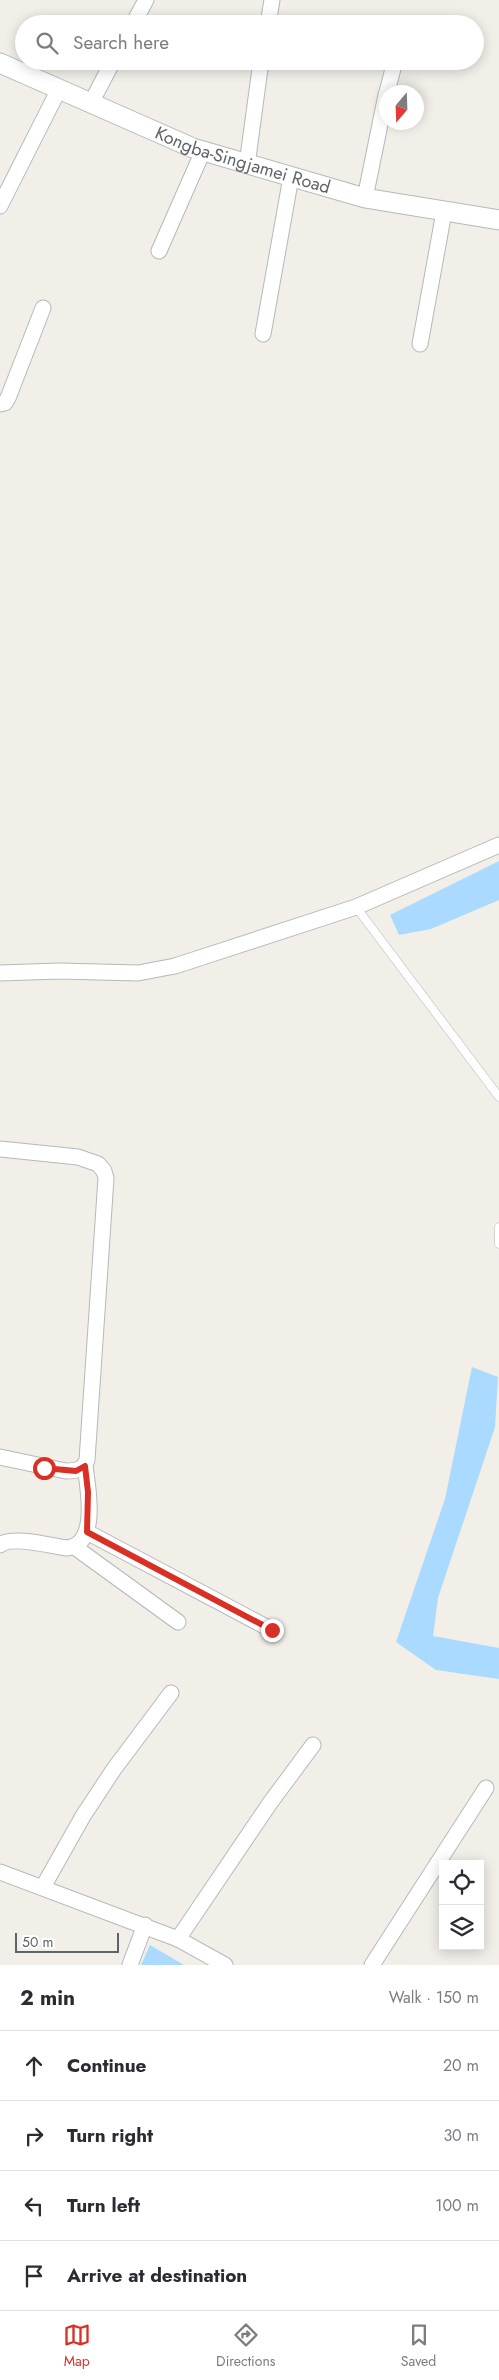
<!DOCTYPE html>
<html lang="en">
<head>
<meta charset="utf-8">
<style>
	body { margin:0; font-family:Jost,sans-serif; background:#f7f7f7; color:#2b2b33 }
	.controls { position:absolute; right:15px; bottom:15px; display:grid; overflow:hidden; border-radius:0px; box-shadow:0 2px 12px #0003 }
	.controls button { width:45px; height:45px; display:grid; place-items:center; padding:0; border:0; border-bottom:1px solid #e1e1e2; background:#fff; color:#2b2b33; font:25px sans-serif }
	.compass { position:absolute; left:379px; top:85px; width:45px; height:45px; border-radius:50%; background:#fff; box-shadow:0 2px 12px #0003; rotate:199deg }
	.scale { position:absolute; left:15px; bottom:12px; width:104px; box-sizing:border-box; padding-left:5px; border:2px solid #5f6368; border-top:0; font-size:14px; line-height:18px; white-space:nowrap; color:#5f6368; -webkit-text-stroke:4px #fff; paint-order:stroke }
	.stop { position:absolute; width:15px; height:15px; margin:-11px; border:4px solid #d93025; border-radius:50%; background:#fff }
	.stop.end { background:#d93025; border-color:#fff; box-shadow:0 1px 5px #0008 }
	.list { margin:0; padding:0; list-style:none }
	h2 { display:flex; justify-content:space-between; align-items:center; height:65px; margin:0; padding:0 20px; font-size:21px }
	h2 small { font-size:16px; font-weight:400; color:#7c7c81 }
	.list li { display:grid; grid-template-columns:32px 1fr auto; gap:15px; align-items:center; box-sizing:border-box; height:70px; padding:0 20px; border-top:1px solid #e1e1e2 }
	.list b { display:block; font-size:19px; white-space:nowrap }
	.list em { font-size:16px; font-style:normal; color:#7c7c81 }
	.icon { flex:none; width:28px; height:28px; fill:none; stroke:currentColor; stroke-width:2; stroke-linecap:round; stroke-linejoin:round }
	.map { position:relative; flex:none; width:499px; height:1965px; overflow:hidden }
	.search { position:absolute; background:#fff; box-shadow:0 2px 12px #0003; left:15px; right:15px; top:15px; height:55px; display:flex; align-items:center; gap:12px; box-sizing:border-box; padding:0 18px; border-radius:28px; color:#7c7c81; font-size:19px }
	.sheet { height:345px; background:#fff }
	nav { display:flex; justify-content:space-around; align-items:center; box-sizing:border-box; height:70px; border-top:1px solid #e1e1e2; background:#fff; font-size:14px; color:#7c7c81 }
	nav a { display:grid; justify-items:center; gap:2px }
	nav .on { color:#d93025 }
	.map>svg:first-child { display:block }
	.water { fill:#aadaff }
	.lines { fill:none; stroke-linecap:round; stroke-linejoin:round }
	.service-casing { stroke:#b5b8bc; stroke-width:9 }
	.minor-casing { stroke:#b5b8bc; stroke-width:17 }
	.tertiary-casing { stroke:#b5b8bc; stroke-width:21 }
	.service { stroke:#fff; stroke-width:8 }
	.minor { stroke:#fff; stroke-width:15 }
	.tertiary { stroke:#fff; stroke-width:19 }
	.route { stroke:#d93025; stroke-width:6 }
	.labels { text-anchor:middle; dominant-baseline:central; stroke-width:5; stroke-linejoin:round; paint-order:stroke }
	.street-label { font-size:18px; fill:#5f6368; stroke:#fff }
</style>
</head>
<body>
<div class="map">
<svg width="499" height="1965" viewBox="0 0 499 1965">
	<rect width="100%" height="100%" fill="#f1efe8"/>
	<g class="water">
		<polygon points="499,861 499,900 431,929 399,935 390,915"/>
		<polygon points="472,1367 498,1377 495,1427 438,1598 433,1636 499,1648 499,1679 436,1670 396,1642 445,1499"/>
		<polygon points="150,1945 184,1965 141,1965"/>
	</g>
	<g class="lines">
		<g class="service-casing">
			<g id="service">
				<polyline points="356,907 499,1097"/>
				<polyline points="499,1227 499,1244"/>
			</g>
		</g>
		<g class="minor-casing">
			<g id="minor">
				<polyline points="133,24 146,0"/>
				<polyline points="268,24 272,0"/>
				<polyline points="387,92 395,61"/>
				<polyline points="91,103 113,61"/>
				<polyline points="247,165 261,61"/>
				<polyline points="365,198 386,95"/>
				<polyline points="0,206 59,89"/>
				<polyline points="159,251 203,151"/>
				<polyline points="263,334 291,177"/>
				<polyline points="420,344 444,212"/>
				<polyline points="0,404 5,403 8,398 43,308"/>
				<polyline points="0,973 60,971 138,973 175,966 356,907 499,845"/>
				<path d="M0,1149L78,1157L98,1164L104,1171L106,1178L87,1460C83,1470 76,1471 66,1471L0,1457"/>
				<polyline points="87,1532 272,1630"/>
				<path d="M0,1545C11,1535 52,1546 67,1548C99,1545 88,1488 85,1466"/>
				<polyline points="76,1548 178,1622"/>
				<polyline points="0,1872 178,1939 225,1965"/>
				<polyline points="43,1887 83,1816 114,1769 171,1693"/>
				<polyline points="178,1939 270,1803 313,1745"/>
				<polyline points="130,1965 145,1925"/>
				<polyline points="372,1965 486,1788"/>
			</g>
		</g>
		<g class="tertiary-casing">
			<g id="tertiary">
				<path id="s1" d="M0,63L193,148L365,198L499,220"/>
			</g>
		</g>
		<use href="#service" class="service"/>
		<use href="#minor" class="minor"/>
		<use href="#tertiary" class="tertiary"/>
	</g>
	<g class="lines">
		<polyline class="route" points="44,1468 76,1471 85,1466 88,1492 87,1532 272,1630"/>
	</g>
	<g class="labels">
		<g class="street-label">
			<text stroke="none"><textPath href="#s1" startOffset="262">Kongba-Singjamei Road</textPath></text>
		</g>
	</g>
</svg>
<div class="controls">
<button><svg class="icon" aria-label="locate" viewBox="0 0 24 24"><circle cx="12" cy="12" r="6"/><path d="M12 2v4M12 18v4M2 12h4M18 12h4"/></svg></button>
<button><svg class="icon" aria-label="layers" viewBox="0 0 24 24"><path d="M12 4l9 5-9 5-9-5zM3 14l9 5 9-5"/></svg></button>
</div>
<svg class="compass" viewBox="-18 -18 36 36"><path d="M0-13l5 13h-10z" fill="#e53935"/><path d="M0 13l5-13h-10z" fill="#7c7c81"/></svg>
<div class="scale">50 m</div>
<div class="stop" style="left:44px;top:1468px"></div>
<div class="stop end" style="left:272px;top:1630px"></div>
<div class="search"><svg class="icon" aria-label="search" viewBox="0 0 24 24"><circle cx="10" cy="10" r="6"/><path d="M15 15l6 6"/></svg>Search here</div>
</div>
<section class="sheet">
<h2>2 min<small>Walk · 150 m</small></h2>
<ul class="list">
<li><svg class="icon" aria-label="ahead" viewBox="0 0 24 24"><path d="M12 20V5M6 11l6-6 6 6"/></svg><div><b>Continue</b></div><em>20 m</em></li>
<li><svg class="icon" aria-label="right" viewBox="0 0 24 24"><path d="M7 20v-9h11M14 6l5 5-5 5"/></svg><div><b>Turn right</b></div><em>30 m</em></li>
<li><svg class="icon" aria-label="left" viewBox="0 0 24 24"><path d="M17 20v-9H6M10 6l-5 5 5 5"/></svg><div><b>Turn left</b></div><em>100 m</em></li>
<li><svg class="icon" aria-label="arrive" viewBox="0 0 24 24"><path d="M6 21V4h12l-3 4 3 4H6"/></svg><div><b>Arrive at destination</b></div></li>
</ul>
</section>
<nav>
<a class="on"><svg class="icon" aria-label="map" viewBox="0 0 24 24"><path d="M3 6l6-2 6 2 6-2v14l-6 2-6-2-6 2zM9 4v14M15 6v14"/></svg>Map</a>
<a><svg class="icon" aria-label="directions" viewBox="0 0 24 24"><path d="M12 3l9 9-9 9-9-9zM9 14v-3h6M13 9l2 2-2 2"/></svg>Directions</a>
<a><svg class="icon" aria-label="saved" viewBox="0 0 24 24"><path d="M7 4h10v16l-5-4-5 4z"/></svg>Saved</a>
</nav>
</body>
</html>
